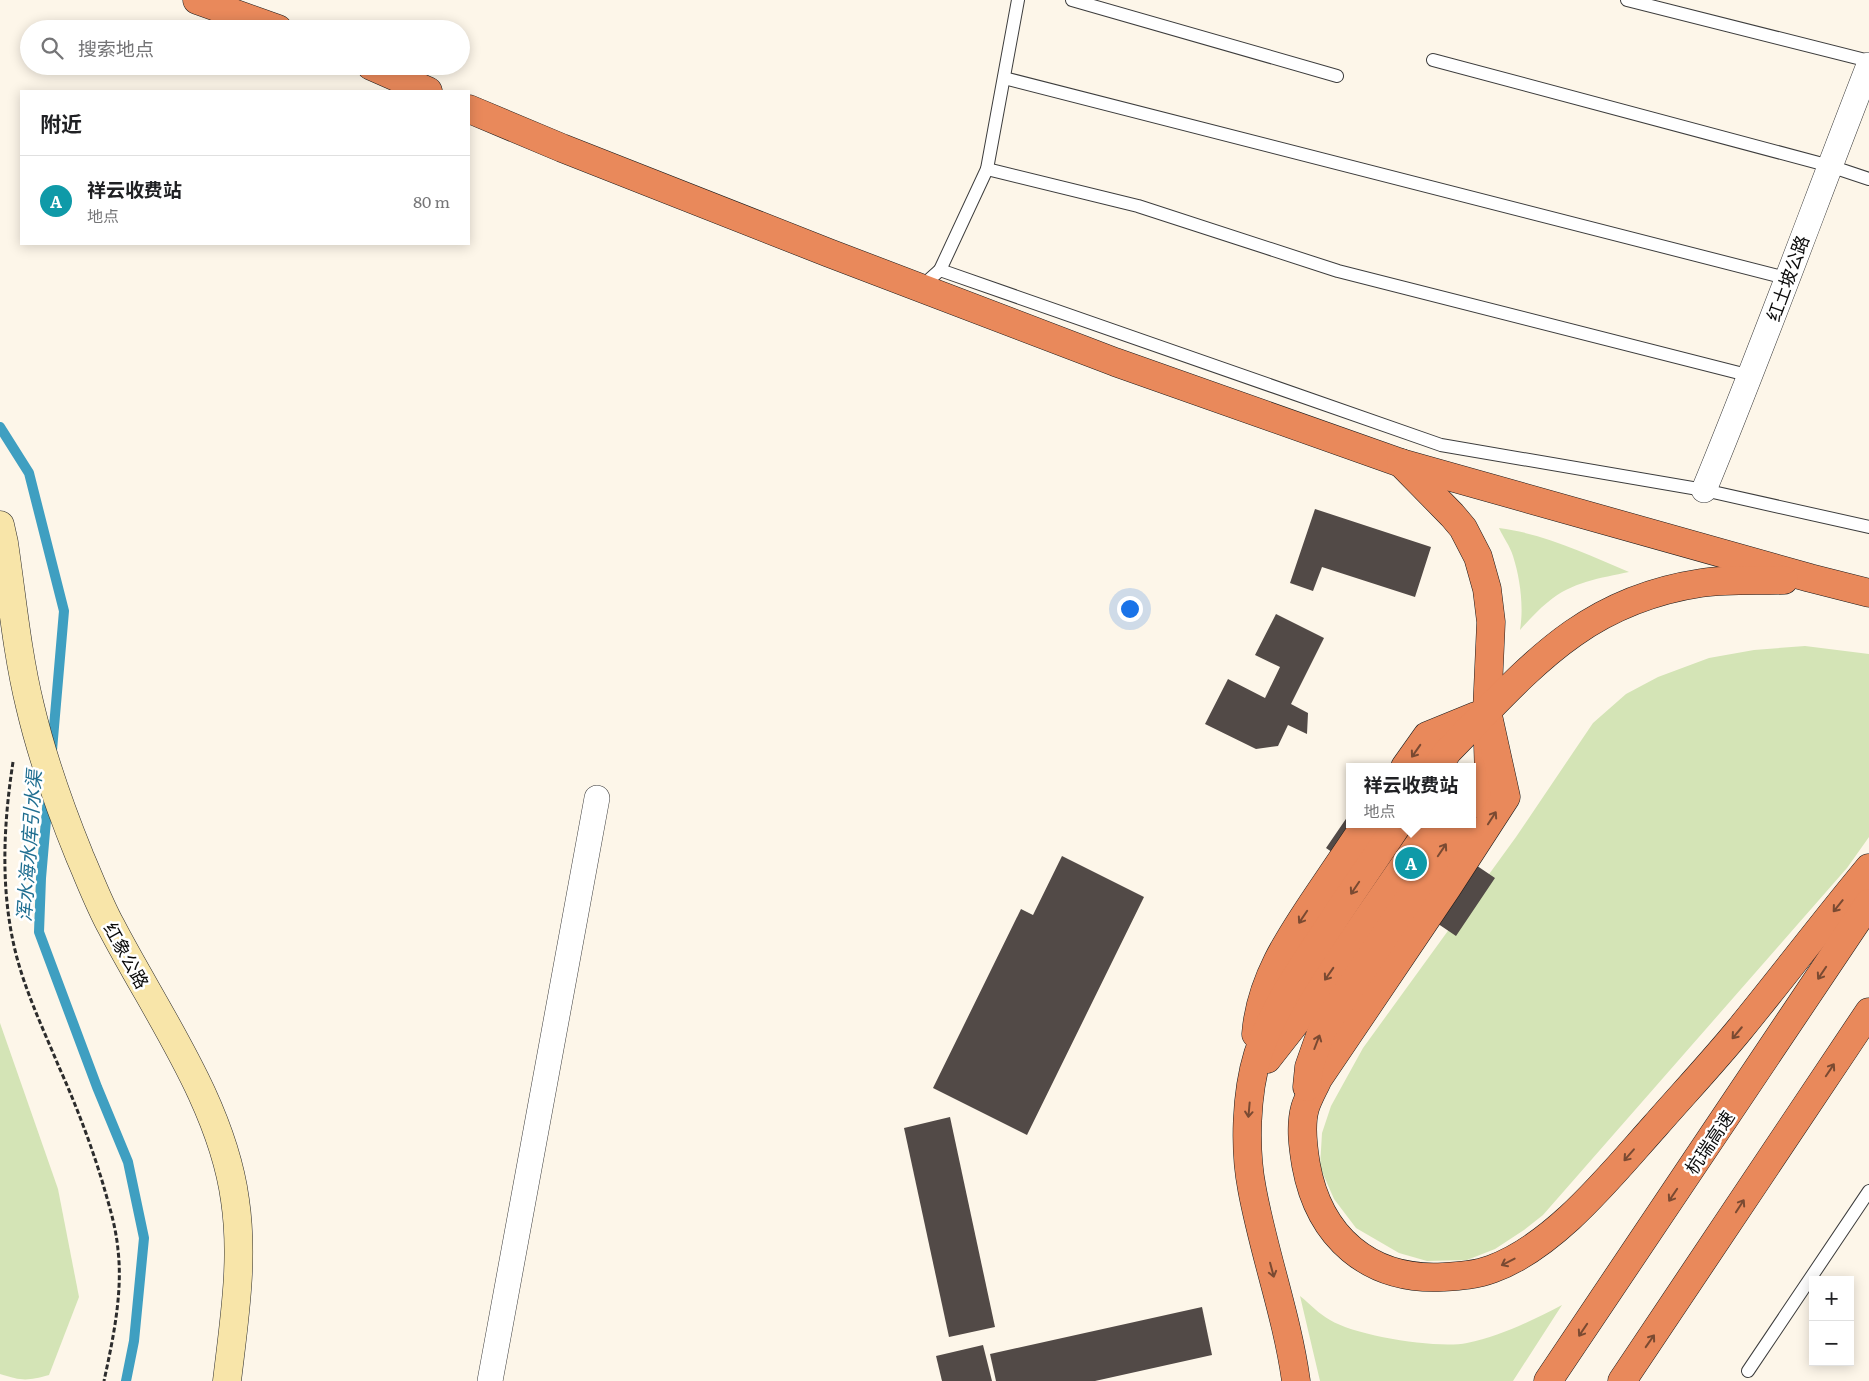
<!DOCTYPE html>
<html lang="zh">
<head>
<meta charset="utf-8">
<style>
	body { margin:0; font-family:Literata,"Noto Sans SC",serif; background:#f2f2f2; color:#202124 }
	.controls { position:absolute; right:15px; bottom:15px; display:grid; overflow:hidden; border-radius:0px; box-shadow:0 2px 12px #0003 }
	.controls button { width:45px; height:45px; display:grid; place-items:center; padding:0; border:0; border-bottom:1px solid #e0e0e0; background:#fff; color:#202124; font:25px sans-serif }
	.you { position:absolute; left:1129px; top:608px; width:18px; height:18px; margin:-12px; border:4px solid #fff; border-radius:50%; background:#1a73e8; box-shadow:0 0 0 8px #1a73e833 }
	.badge { display:grid; place-items:center; width:32px; height:32px; border-radius:50%; background:#0f766e; color:#fff; font-size:16px; font-weight:700 }
	.pin { position:absolute; translate:-50% -50%; border:2px solid #fff; box-shadow:0 1px 5px #0006 }
	.popup { position:absolute; left:1346px; top:763px; width:130px; height:65px; box-sizing:border-box; display:grid; place-content:center; border-radius:0px; background:#fff; filter:drop-shadow(0 1px 4px #0005); font-size:16px; white-space:nowrap; color:#757577 }
	.popup b { font-size:19px; color:#202124 }
	.popup::after { content:''; position:absolute; left:50%; top:100%; margin-left:-10px; border:10px solid transparent; border-top-color:#fff }
	.list { margin:0; padding:0; list-style:none }
	h2 { display:flex; justify-content:space-between; align-items:center; height:65px; margin:0; padding:0 20px; font-size:21px }
	h2 small { font-size:16px; font-weight:400; color:#757577 }
	.list li { display:grid; grid-template-columns:32px 1fr auto; gap:15px; align-items:center; box-sizing:border-box; height:90px; padding:0 20px; border-top:1px solid #e0e0e0 }
	.list b { display:block; font-size:19px; white-space:nowrap }
	.list p { margin:0; font-size:16px; white-space:nowrap; color:#757577 }
	.list em { font-size:16px; font-style:normal; color:#757577 }
	.icon { flex:none; width:28px; height:28px; fill:none; stroke:currentColor; stroke-width:2; stroke-linecap:round; stroke-linejoin:round }
	.map { position:relative; flex:none; width:1869px; height:1381px; overflow:hidden }
	.search { position:absolute; background:#fff; box-shadow:0 2px 12px #0003; left:20px; top:20px; width:450px; height:55px; display:flex; align-items:center; gap:12px; box-sizing:border-box; padding:0 18px; border-radius:28px; color:#757577; font-size:19px }
	.panel { position:absolute; background:#fff; box-shadow:0 2px 12px #0003; left:20px; top:90px; width:450px; height:155px; border-radius:0px }
	.map>svg:first-child { display:block }
	.green { fill:#d4e4b6 }
	.lines { fill:none; stroke-linecap:round; stroke-linejoin:round }
	.stream { stroke:#3f9fc1; stroke-width:10 }
	.building { fill:#524a47 }
	.lane-casing { stroke:#3d3d3d; stroke-width:14 }
	.street-casing { stroke:#3d3d3d; stroke-width:26 }
	.secondary-casing { stroke:#2c2c2c; stroke-width:29 }
	.highway-casing { stroke:#1b1b1b; stroke-width:29 }
	.path { stroke:#2c2c2c; stroke-width:3; stroke-dasharray:5 2.5; stroke-linecap:butt }
	.lane { stroke:#fff; stroke-width:12 }
	.street { stroke:#fff; stroke-width:25 }
	.secondary { stroke:#f8e5a9; stroke-width:28 }
	.highway { stroke:#e9895b; stroke-width:28 }
	.oneway { stroke:#7a4a32 }
	.labels { text-anchor:middle; dominant-baseline:central; stroke-width:5; stroke-linejoin:round; paint-order:stroke }
	.street-label { font-size:18px; fill:#0a0a0a; stroke:#fff }
	.water-label { font-size:19px; font-style:italic; fill:#1f6e90; stroke:#fff }
</style>
</head>
<body>
<div class="map">
<svg width="1869" height="1381" viewBox="0 0 1869 1381">
	<rect width="100%" height="100%" fill="#fdf6e9"/>
	<g class="green">
		<path d="M1499,528C1545,534 1587,554 1629,572C1601,578 1571,582 1548,602C1538,610 1529,620 1520,630C1524,606 1520,578 1513,556C1510,546 1503,537 1499,528Z"/>
		<polygon points="1805,646 1869,654 1869,837 1847,868 1543,1215 1524,1230 1495,1249 1467,1260 1427,1261 1399,1253 1356,1228 1334,1199 1320,1167 1322,1133 1331,1106 1363,1048 1516,837 1593,723 1626,694 1658,677 1709,658 1754,650"/>
		<path d="M0,1023L58,1189L79,1297L49,1375C27,1381 22,1381 0,1374Z"/>
		<path d="M1300,1296C1310,1304 1319,1314 1330,1320C1356,1336 1437,1349 1467,1343C1501,1336 1531,1321 1562,1305L1513,1381H1320Z"/>
	</g>
	<g class="lines">
		<g class="stream">
			<polyline points="0,427 29,473 64,611 52,750"/>
			<polyline points="48,797 41,878 39,932 97,1087 128,1162 144,1238 134,1341 126,1381"/>
		</g>
	</g>
	<g class="building">
		<polygon points="1315,509 1431,547 1415,597 1322,567 1313,591 1290,583"/>
		<polygon points="1276,614 1324,638 1291,704 1308,713 1307,734 1288,725 1278,746 1256,749 1205,724 1228,679 1265,698 1280,667 1255,655"/>
		<polygon points="1350,813 1350,824 1415,824 1495,878 1456,936 1326,848"/>
		<polygon points="1062,856 1144,897 1027,1135 933,1088 1021,909 1033,915"/>
		<polygon points="950,1117 995,1327 949,1337 904,1128"/>
		<polygon points="1202,1307 1212,1355 1095,1381 996,1381 990,1354"/>
		<polygon points="983,1345 992,1381 942,1381 936,1356"/>
	</g>
	<g class="lines">
		<g class="lane-casing">
			<g id="lane">
				<polyline points="1072,0 1337,76"/>
				<polyline points="1627,0 1869,61"/>
				<polyline points="1433,60 1830,166 1869,179"/>
				<polyline points="1004,78 1786,278"/>
				<polyline points="987,169 1138,206 1338,271 1751,376"/>
				<polyline points="940,270 987,169 1018,0"/>
				<polyline points="920,288 940,270 1441,445 1704,490 1869,527"/>
				<polyline points="1748,1371 1869,1191"/>
			</g>
		</g>
		<g class="street-casing">
			<g id="street">
				<path d="M1704,490C1762,350 1814,206 1869,65"/>
				<polyline points="490,1381 597,798"/>
			</g>
		</g>
		<g class="secondary-casing">
			<path id="secondary" d="M0,525L4,543C12,597 17,653 30,706C42,757 60,808 80,857C90,880 99,904 111,926C155,1011 222,1103 235,1200C244,1260 234,1321 227,1381"/>
		</g>
		<g class="highway-casing">
			<g id="highway">
				<polyline points="197,0 278,29"/>
				<polyline points="371,66 428,91"/>
				<polyline points="469,109 562,148 829,253 1115,362 1401,463 1810,578 1869,593"/>
				<polyline points="1401,463 1452,515 1463,528 1478,557 1487,589 1491,622 1487,711 1489,779 1472,804"/>
				<path d="M1487,711L1506,797L1447,888L1318,1079C1314,1088 1308,1098 1305,1108C1300,1126 1303,1147 1306,1165C1319,1237 1369,1281 1443,1277C1459,1276 1476,1275 1492,1269C1555,1246 1611,1175 1655,1126C1683,1094 1713,1062 1740,1029C1784,975 1825,921 1869,868"/>
				<polyline points="1405,767 1427,736 1476,716"/>
				<path d="M1437,767L1448,751C1528,670 1581,601 1701,583C1728,579 1756,581 1784,580"/>
				<path d="M1256,1034C1260,981 1289,938 1318,895C1334,871 1350,848 1366,824"/>
				<polyline points="1267,1059 1296,1022 1433,824"/>
				<polyline points="1307,1087 1309,1067 1322,1030 1459,824"/>
				<path d="M1296,1381C1287,1316 1264,1254 1252,1189C1244,1148 1246,1093 1258,1054C1273,1008 1302,967 1328,928C1351,893 1375,859 1398,824"/>
				<polyline points="1548,1381 1869,903"/>
				<polyline points="1622,1381 1869,1012"/>
			</g>
		</g>
		<path class="path" d="M13,762C3,827 0,894 17,958C27,995 44,1031 59,1067C76,1105 91,1144 103,1184C109,1205 116,1227 118,1250C123,1293 113,1339 104,1381"/>
		<use href="#lane" class="lane"/>
		<use href="#street" class="street"/>
		<use href="#secondary" class="secondary"/>
		<use href="#highway" class="highway"/>
	</g>
	<defs><path id="oneway-shaft" d="M-6 0H5M1.5-3L5.5 0L1.5 3" fill="none" stroke-width="1.6" stroke-linecap="round" stroke-linejoin="round" transform="scale(1.25)"/></defs>
	<g class="oneway">
		<use href="#oneway-shaft" transform="translate(1416 751) rotate(125)"/>
		<use href="#oneway-shaft" transform="translate(1492 818) rotate(-57)"/>
		<use href="#oneway-shaft" transform="translate(1442 850) rotate(-56)"/>
		<use href="#oneway-shaft" transform="translate(1355 888) rotate(124)"/>
		<use href="#oneway-shaft" transform="translate(1838 906) rotate(129)"/>
		<use href="#oneway-shaft" transform="translate(1303 917) rotate(124)"/>
		<use href="#oneway-shaft" transform="translate(1822 973) rotate(124)"/>
		<use href="#oneway-shaft" transform="translate(1329 974) rotate(125)"/>
		<use href="#oneway-shaft" transform="translate(1737 1033) rotate(130)"/>
		<use href="#oneway-shaft" transform="translate(1317 1042) rotate(-69)"/>
		<use href="#oneway-shaft" transform="translate(1830 1070) rotate(-56)"/>
		<use href="#oneway-shaft" transform="translate(1249 1110) rotate(95)"/>
		<use href="#oneway-shaft" transform="translate(1629 1155) rotate(131)"/>
		<use href="#oneway-shaft" transform="translate(1673 1195) rotate(124)"/>
		<use href="#oneway-shaft" transform="translate(1740 1206) rotate(-57)"/>
		<use href="#oneway-shaft" transform="translate(1508 1262) rotate(153)"/>
		<use href="#oneway-shaft" transform="translate(1272 1270) rotate(75)"/>
		<use href="#oneway-shaft" transform="translate(1583 1330) rotate(124)"/>
		<use href="#oneway-shaft" transform="translate(1650 1341) rotate(-55)"/>
	</g>
	<g class="labels">
		<g class="street-label">
			<text transform="translate(1787 278) rotate(-70)">红土坡公路</text>
			<text transform="translate(127 955) rotate(61)">红象公路</text>
			<text transform="translate(1709 1142) rotate(-56)">杭瑞高速</text>
		</g>
		<g class="water-label">
			<text transform="translate(28 846) rotate(-86)">浑水海水库引水渠</text>
		</g>
	</g>
</svg>
<div class="controls">
<button>+</button>
<button>−</button>
</div>
<div class="you"></div>
<div class="pin badge" style="left:1411px;top:863px;background:#0f9aa8">A</div>
<div class="popup"><b>祥云收费站</b>地点</div>
<div class="search"><svg class="icon" aria-label="search" viewBox="0 0 24 24"><circle cx="10" cy="10" r="6"/><path d="M15 15l6 6"/></svg>搜索地点</div>
<section class="panel">
<h2>附近<small></small></h2>
<ul class="list">
<li><span class="badge" style="background:#0f9aa8">A</span><div><b>祥云收费站</b><p>地点</p></div><em>80 m</em></li>
</ul>
</section>
</div>
</body>
</html>
